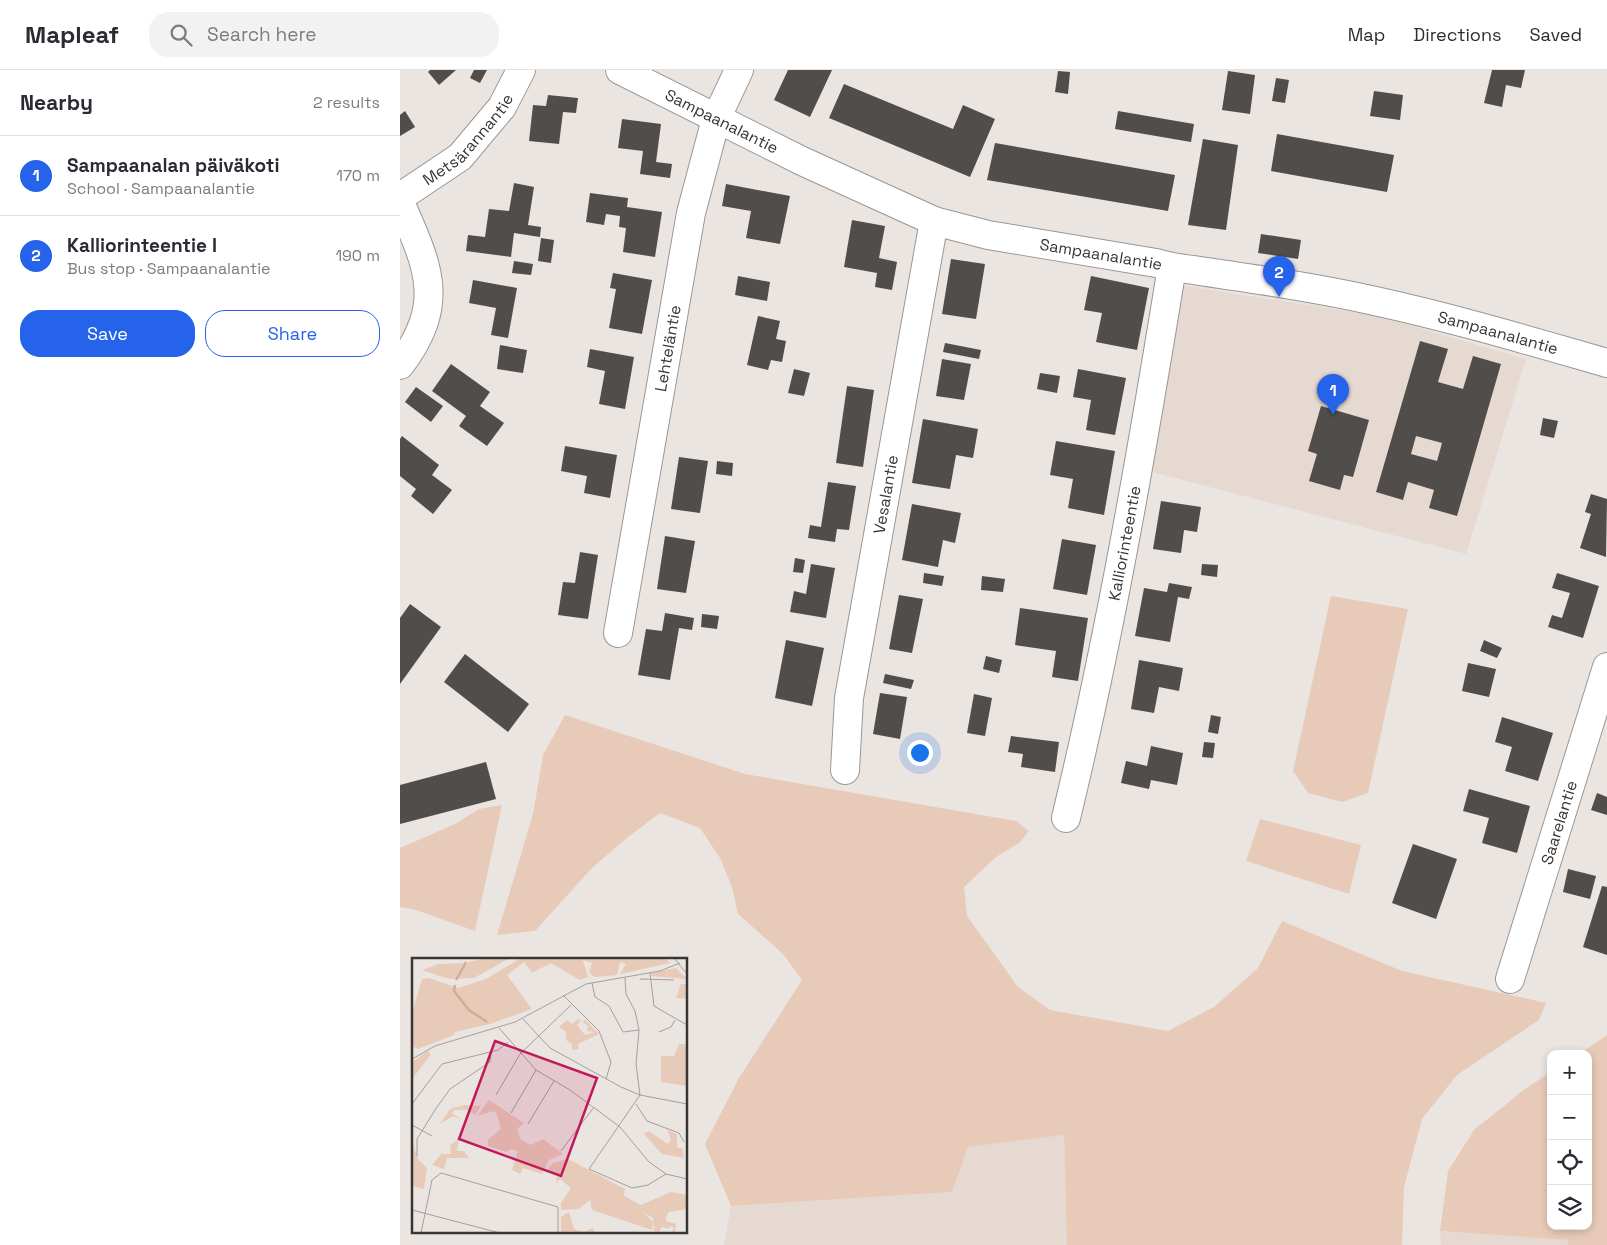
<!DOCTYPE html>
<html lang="en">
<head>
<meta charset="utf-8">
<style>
	body { margin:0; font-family:"Space Grotesk",sans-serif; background:#f2f2f3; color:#2b2b33 }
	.controls { position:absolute; right:15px; bottom:15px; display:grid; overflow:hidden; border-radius:10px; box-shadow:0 2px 8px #0003 }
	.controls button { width:45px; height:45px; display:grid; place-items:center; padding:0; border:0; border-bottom:1px solid #e1e1e2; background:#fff; color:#2b2b33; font:25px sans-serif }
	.you { position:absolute; left:519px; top:682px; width:18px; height:18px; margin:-12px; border:4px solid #fff; border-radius:50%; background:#1a73e8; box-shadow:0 0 0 8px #1a73e833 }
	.badge { display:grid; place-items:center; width:32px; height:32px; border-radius:50%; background:#2563eb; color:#fff; font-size:16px; font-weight:700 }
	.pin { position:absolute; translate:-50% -41px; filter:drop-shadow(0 1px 2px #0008) }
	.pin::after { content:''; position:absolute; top:26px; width:18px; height:15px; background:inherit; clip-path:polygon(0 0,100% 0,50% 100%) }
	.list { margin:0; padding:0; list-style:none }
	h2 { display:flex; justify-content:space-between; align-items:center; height:65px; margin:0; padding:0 20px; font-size:21px }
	h2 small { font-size:16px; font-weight:400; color:#7c7c81 }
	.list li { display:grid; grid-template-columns:32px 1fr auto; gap:15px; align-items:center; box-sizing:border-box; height:80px; padding:0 20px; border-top:1px solid #e1e1e2 }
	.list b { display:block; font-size:19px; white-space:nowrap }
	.list p { margin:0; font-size:16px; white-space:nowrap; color:#7c7c81 }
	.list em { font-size:16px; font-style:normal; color:#7c7c81 }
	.actions { display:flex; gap:10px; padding:15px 20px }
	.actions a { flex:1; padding:11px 0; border:1px solid #2563eb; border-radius:20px; text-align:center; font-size:18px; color:#2563eb }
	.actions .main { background:#2563eb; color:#fff }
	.icon { flex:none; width:28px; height:28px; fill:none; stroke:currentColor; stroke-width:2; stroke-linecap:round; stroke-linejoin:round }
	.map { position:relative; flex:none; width:1207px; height:1175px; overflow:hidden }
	header { display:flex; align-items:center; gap:30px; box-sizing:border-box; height:70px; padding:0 25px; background:#fff; border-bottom:1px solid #e1e1e2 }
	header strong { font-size:24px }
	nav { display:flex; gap:28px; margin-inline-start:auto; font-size:18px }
	.search { width:350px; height:45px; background:#f2f2f3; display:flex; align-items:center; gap:12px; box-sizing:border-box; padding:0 18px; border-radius:20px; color:#7c7c81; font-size:19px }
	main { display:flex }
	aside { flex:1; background:#fff }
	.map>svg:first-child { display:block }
	.built { fill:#e6d9d2 }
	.green { fill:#e8cab9 }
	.building { fill:#514d4a; fill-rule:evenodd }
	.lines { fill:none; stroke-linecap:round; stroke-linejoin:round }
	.minor-casing { stroke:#9b9693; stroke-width:30 }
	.minor { stroke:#fff; stroke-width:28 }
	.labels { text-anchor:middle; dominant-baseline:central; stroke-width:5; stroke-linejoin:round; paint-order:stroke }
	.street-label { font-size:16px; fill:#383635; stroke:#fff }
	.inset-river { fill:none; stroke:#d5ab93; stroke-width:2.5 }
	.inset-road { fill:none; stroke:#a39f9d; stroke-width:1 }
	.view { fill:#c2185b; fill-opacity:0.15; stroke:#c2185b; stroke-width:2.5 }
	.inset-edge { fill:none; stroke:#383635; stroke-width:2.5 }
</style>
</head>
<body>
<header>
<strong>Mapleaf</strong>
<div class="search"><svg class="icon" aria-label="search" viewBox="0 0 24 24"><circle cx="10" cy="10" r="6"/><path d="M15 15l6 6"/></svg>Search here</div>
<nav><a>Map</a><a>Directions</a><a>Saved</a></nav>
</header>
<main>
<aside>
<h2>Nearby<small>2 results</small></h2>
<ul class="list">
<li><span class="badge">1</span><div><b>Sampaanalan päiväkoti</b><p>School · Sampaanalantie</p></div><em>170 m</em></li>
<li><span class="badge">2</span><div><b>Kalliorinteentie I</b><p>Bus stop · Sampaanalantie</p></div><em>190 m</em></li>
</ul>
<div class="actions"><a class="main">Save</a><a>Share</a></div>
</aside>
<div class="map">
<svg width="1207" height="1175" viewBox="0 0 1207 1175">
	<rect width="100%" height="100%" fill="#ebe5e2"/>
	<g class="built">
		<polygon points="780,215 978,246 1126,289 1066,484 748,401"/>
		<polygon points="664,1065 667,1175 324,1175 331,1136 552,1122 567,1077"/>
		<polygon points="1040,1161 1167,1170 1168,1175 1041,1175"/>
	</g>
	<g class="green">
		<polygon points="931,526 1008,539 968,723 942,732 908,723 893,701"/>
		<polygon points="165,645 345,704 616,751 629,761 619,773 596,787 564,817 567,846 618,917 650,940 768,961 814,937 858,898 882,851 1002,901 1146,933 1139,950 1057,1005 1022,1049 1004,1117 1002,1175 667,1175 664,1065 568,1077 552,1122 331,1136 305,1074 339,1008 402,910 383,884 338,844 332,817 320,788 300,758 260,743 228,767 192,798 135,861 97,865 133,744 143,685"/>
		<polygon points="102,735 75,861 16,840 0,837 0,778 55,754 79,739"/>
		<polygon points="860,749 961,775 949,824 846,791"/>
		<polygon points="1207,965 1207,1175 1168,1175 1167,1170 1040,1161 1048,1101 1074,1060 1125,1019 1151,1002 1151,1156 1188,1156 1188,984 1179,984"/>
	</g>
	<g class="building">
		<polygon points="30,0 56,0 39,15 28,2"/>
		<polygon points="74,0 87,0 80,13 70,8"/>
		<polygon points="388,0 432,0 410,47 374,30"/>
		<polygon points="1092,0 1125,0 1121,18 1106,15 1102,37 1084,33"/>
		<polygon points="658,1 670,2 668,24 655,22"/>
		<polygon points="828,1 855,5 850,44 822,40"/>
		<polygon points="876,8 889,10 885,33 872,31"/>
		<polygon points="444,14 553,59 563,35 595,49 570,107 429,48"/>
		<polygon points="974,21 1003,25 1000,50 970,46"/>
		<polygon points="148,25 178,28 176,43 163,42 159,74 129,71 133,35 146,36"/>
		<polygon points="5,41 15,57 0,66 0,45"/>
		<polygon points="718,41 794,54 791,72 715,59"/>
		<polygon points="222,49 261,54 256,92 272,94 270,108 240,104 243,81 218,78"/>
		<polygon points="877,64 994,85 987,122 871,101"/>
		<polygon points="803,69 838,75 826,160 788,155"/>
		<polygon points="595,73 775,105 768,141 587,110"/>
		<polygon points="114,113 134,117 128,155 141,157 140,167 114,163 111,187 66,181 68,165 85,167 89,139 109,141"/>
		<polygon points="326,114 390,126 380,174 346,168 351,141 322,136"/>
		<polygon points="190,123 228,128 227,137 262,142 255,187 223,182 226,158 219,157 220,146 206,144 204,155 186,152"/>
		<polygon points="452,150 485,156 479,188 497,192 492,220 475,217 477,203 444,197"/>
		<polygon points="861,164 901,170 898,189 858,183"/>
		<polygon points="141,168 154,170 151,193 138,191"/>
		<polygon points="551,189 585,194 576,249 542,244"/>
		<polygon points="114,191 133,194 131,205 112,203"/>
		<polygon points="213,203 252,210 242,264 209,258 216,219 210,218"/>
		<polygon points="338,206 370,212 367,231 335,225"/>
		<polygon points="691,206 749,218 737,280 696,272 702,243 684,240"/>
		<polygon points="73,210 117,218 108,268 91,265 96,238 69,233"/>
		<polygon points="358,246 380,251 376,269 386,271 382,292 371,290 368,300 347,295"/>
		<path d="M1020,271L1048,279L1038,312L1063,319L1073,286L1101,294L1057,446L1029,438L1034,420L1008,412L1003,430L976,422ZM1016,366L1042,373L1037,391L1011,384Z"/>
		<polygon points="545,273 581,280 579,289 543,282"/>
		<polygon points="100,275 127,280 123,303 97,299"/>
		<polygon points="190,279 234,287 225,339 199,334 205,301 187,297"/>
		<polygon points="542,289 571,294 564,330 536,326"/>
		<polygon points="51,294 90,322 80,336 104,353 87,376 59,356 66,346 32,321"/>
		<polygon points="394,299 410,303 404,326 388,323"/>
		<polygon points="678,299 726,308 715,365 686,360 691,330 673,327"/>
		<polygon points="640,303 660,306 657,323 637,319"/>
		<polygon points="447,316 474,320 463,397 436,393"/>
		<polygon points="16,317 43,336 31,352 5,332"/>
		<polygon points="921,336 969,350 953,407 944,405 940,420 909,411 917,384 908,381"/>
		<polygon points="1143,348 1158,351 1154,368 1140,365"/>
		<polygon points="523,349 578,359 573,388 556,385 550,419 512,413"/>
		<polygon points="2,366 39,395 32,405 52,420 33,444 11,426 16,419 0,406 0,369"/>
		<polygon points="656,371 715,381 704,445 668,438 673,409 650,405"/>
		<polygon points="165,376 217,385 210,428 184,423 187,406 161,401"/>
		<polygon points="279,387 308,391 300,443 271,439"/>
		<polygon points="317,391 333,393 332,406 316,404"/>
		<polygon points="428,412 456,416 449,460 437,459 435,472 408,468 410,455 421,457"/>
		<polygon points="1191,424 1207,429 1206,487 1180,478 1191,444 1185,442"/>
		<polygon points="761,431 801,437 797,462 784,460 781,483 753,479"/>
		<polygon points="512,434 561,443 555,473 543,470 538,497 502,490"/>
		<polygon points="265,466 295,471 286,523 257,519"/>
		<polygon points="662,469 696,475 687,525 653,519"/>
		<polygon points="180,482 198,485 188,549 158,545 163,512 175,513"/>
		<polygon points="395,488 405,490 403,503 393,502"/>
		<polygon points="411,494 435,498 426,548 390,542 394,521 406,524"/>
		<polygon points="802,494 818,495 817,507 801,505"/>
		<polygon points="524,503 544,506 542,516 523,513"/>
		<polygon points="1157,503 1199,516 1183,568 1148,557 1152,545 1162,548 1170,523 1152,518"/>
		<polygon points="582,506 605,509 603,522 581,520"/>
		<polygon points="769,513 792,517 789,529 778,527 770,572 735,566 744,518 767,522"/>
		<polygon points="499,525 523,529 512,583 489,579"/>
		<polygon points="10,534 41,557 0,614 0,548"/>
		<polygon points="620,538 688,548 678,611 652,607 656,581 615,575"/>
		<polygon points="265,543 294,548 292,560 279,558 270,610 238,605 246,559 262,561"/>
		<polygon points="302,544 319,546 317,559 301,557"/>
		<polygon points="386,570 424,578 412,636 375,628"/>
		<polygon points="1084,570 1102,578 1097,588 1080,581"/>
		<polygon points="65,584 129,634 108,662 44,612"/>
		<polygon points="586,586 602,590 599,603 583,599"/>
		<polygon points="739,590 783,598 779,621 759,617 754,643 731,639"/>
		<polygon points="1068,593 1096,599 1089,627 1062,621"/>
		<polygon points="485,604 514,610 511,619 483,613"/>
		<polygon points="480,623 507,627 500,669 473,664"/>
		<polygon points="574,624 592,628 585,666 567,663"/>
		<polygon points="811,645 821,647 818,664 808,662"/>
		<polygon points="1102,647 1153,663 1138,711 1105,701 1112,677 1095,672"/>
		<polygon points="611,666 659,672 655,702 621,697 623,684 608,682"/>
		<polygon points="804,672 815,673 813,688 802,687"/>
		<polygon points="751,676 783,683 777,715 751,710 749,719 721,713 726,691 747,696"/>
		<polygon points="86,692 96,729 0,754 0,715"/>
		<polygon points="1069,719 1130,736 1117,783 1082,773 1089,748 1063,741"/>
		<polygon points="1197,723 1207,727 1207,745 1191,740"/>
		<polygon points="1013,774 1057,789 1036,849 992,833"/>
		<polygon points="1168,799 1196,806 1190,829 1163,822"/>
		<polygon points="1202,816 1207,817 1207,885 1183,877"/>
	</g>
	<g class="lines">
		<g class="minor-casing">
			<g id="minor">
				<path id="s1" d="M220,0L402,91L534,151L588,165L756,193L772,197C840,207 908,216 975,231C1053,248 1130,271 1207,293"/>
				<path id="s2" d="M0,127L60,87L102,37L121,0"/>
				<path d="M0,132C28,196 47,233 0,295"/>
				<path id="s3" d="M218,563L291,143L316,49L339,0"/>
				<path id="s4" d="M445,700L449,628L534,151"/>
				<path id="s5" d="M666,748C710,566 742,381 772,197"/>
				<path id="s6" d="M1110,909L1207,597"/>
			</g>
		</g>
		<use href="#minor" class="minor"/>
	</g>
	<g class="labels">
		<g class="street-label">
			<text stroke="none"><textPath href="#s1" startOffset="114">Sampaanalantie</textPath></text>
			<text stroke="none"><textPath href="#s2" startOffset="90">Metsärannantie</textPath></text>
			<text stroke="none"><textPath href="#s1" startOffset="519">Sampaanalantie</textPath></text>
			<text stroke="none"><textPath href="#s1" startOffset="924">Sampaanalantie</textPath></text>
			<text stroke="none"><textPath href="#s3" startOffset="289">Lehteläntie</textPath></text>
			<text stroke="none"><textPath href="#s4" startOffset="279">Vesalantie</textPath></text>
			<text stroke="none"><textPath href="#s5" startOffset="281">Kalliorinteentie</textPath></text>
			<text stroke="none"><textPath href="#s6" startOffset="164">Saarelantie</textPath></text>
		</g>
	</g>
	<g transform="translate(12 888)">
		<rect width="275" height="275" fill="#ebe5e2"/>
		<path d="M75,0H98L62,20L37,21L10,12L26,6L52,5L44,19L56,4ZM109,0H252L258,5L208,16L214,6L208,4L205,17L183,19L177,15L180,5L171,2L176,19L168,22L139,5L120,15L112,4L95,17L120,51L78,66L43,74L42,77L6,91L0,88V55L10,21L17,20L46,30L74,21ZM264,10L275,21L239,18L240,15ZM269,26H275V44V41L264,40ZM166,61L169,63L165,67L173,77L183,74L175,73L176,68L171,64L173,62L187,76L166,86L167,91L160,92V86L154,82V74L147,69L155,62L160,66ZM267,86H274L275,128L249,124V98H262ZM17,92L18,98L0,121V104ZM77,142L112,165L105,171L109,182L119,187L131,181L151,196L137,202L130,216L111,210L108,216L100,212L106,193L98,191L95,194L76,188V182L89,171L85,156L82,153L65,158ZM52,147L69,148L63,157L55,152H42L40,155L50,162L41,158L28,166L38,151ZM255,172L265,176V189L271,191L272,200L250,196L232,176L237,173L256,186L259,182ZM47,181L45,193H52L57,200H35L32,211L20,207L29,196H39L38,187ZM0,183L6,201L15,210L12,231L0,228ZM156,201L213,231L212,238L229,247L259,234L275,237V251L257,254L254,259V263L264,266L263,275H259L262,270L258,268L256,271L250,269L247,274L242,273L241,260L231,254L241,264L240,272L180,252L178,242L166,251L149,252V245L159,230L148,221L144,225L145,217L135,212L141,205ZM157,254L162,271L172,274L181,270L183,275H149V259Z" fill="#e8cab9"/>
		<path class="inset-river" d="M44,22L54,4M43,27L42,33L57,52L75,64"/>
		<path class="inset-road" d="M262,0L275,16M238,15L242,48L275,67M213,19L214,36L223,53L227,72L224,106L228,137L177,211L220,230L236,227L254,216M228,21L262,22M180,25L183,39L197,48L211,74L227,72M151,37L187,73L199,104L194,121M111,61L138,90L209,129L228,137L275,146M87,70L124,112L158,132L208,169L237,204L254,216L275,221M247,74L259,69L263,62M0,101L23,88L103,64L174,26L248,13L268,5M84,137L108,96L159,47M0,146L30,106L86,92L96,84M224,146L235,163L267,175L272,184M99,155L124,112M116,166L142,123M0,167L20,178M149,193L182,149M5,198V181L25,149L38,131L78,104L79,93M0,252L88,275M9,275L20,222L29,215L146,249V275"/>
		<path class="view" d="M83,83L185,120L149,218L47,181Z"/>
		<rect width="275" height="275" class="inset-edge"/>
	</g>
</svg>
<div class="controls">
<button>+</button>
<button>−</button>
<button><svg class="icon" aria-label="locate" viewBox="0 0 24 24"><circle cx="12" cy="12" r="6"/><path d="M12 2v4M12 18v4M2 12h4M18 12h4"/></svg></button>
<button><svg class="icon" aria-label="layers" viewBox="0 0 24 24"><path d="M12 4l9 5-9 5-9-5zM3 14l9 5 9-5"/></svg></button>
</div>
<div class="you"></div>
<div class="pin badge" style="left:933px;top:345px">1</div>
<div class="pin badge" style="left:879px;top:227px">2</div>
</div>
</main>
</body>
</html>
